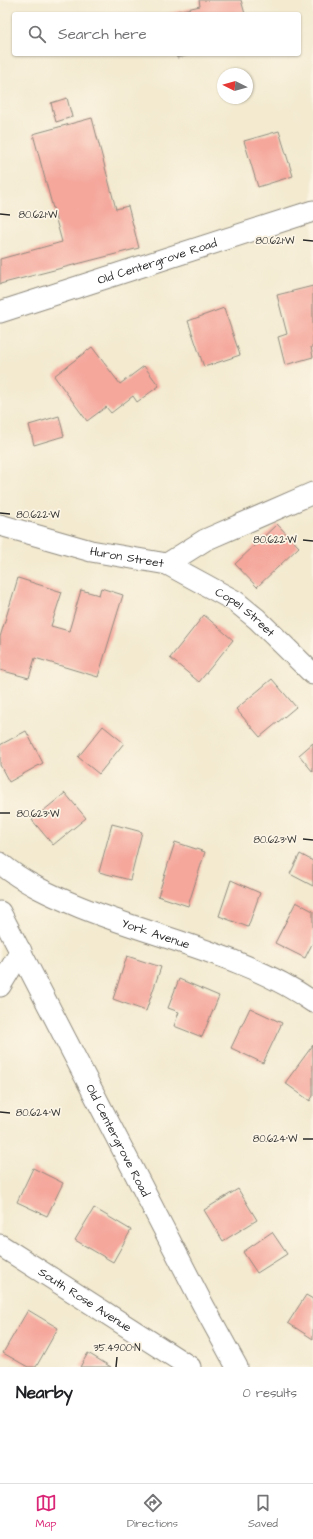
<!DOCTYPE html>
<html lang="en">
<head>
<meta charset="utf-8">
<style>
	body { margin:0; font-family:"Architects Daughter",sans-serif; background:#f2f2f2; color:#202124 }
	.compass { position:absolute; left:217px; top:68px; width:36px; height:36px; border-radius:50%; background:#fff; box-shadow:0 1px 3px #0004; rotate:275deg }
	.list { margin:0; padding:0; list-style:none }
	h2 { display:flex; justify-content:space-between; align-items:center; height:52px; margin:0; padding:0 16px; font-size:17px }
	h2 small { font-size:13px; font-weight:400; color:#757577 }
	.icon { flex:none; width:22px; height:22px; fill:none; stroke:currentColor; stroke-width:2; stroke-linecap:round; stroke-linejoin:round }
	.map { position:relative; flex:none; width:313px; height:1367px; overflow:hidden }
	.search { position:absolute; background:#fff; box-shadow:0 1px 3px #0004; left:12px; right:12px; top:12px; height:44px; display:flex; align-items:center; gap:10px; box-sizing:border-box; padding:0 14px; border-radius:4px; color:#757577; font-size:15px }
	.sheet { height:116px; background:#fff }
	nav { display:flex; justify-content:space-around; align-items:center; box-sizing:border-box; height:56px; border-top:1px solid #e0e0e0; background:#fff; font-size:11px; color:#757577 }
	nav a { display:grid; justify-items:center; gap:2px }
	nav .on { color:#db2777 }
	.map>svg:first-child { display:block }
	.building { fill:#f5a79c }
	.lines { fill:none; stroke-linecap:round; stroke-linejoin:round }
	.minor-casing { stroke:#8f8a7e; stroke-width:23 }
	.minor { stroke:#fff; stroke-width:21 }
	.ticks { fill:none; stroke:#2b2b2b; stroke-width:1.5 }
	.labels { text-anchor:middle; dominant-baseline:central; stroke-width:3.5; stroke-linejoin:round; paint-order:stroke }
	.street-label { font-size:12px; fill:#2b2b2b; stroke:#fcf5e5 }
	.ticks-label { font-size:10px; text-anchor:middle; fill:#2b2b2b; stroke:#fcf5e5; stroke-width:3.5; stroke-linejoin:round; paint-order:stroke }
</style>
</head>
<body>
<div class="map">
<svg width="313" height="1367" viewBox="0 0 313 1367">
	<rect width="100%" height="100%" fill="#fcf5e5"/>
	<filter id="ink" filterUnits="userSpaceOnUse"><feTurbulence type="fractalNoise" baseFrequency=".025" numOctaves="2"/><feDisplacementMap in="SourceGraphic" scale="8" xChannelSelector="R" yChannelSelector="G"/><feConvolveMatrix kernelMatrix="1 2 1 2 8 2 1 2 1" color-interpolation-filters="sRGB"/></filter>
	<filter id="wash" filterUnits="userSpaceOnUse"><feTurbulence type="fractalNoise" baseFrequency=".012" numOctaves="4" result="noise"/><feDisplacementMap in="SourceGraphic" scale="16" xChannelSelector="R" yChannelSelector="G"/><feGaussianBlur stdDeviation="0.9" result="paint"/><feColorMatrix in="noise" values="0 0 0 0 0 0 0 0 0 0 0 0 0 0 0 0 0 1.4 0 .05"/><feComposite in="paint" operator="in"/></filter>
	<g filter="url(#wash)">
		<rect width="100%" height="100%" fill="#f3ead0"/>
		<g id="blocks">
			<g class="building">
				<polygon points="199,0 241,0 245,14 165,14 200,6"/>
				<polygon points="176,54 190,54 190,55 177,58"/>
				<polygon points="67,98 72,117 56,122 51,103"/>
				<polygon points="92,118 116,209 128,206 139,248 0,284 0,259 62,242 33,134"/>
				<polygon points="279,131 293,176 258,187 244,141"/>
				<polygon points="313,286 313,347 311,347 313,357 285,365 278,337 287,334 277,295"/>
				<polygon points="224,308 240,355 204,367 188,321"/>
				<polygon points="92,347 120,384 144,366 159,386 137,402 133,396 111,413 106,407 87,421 54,376"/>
				<polygon points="59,416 64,436 34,445 29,425"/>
				<polygon points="277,524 299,547 257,587 235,564"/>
				<polygon points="18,578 62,592 51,626 69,631 81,590 99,595 101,588 123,595 98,677 35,658 29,678 0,670 0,637"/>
				<polygon points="204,615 233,640 199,682 170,658"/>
				<polygon points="272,679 296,707 260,737 236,709"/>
				<polygon points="103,726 124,743 99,774 78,757"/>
				<polygon points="26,731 43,763 9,782 0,765 0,745"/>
				<polygon points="313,743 313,772 299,755"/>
				<polygon points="65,793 86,818 53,845 32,820"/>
				<polygon points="112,824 142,832 130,880 99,872"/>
				<polygon points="175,842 205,852 188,906 158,896"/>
				<polygon points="300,854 313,861 313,886 290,874"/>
				<polygon points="231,880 260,893 248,927 219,916"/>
				<polygon points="296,902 313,911 313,942 305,958 275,943"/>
				<polygon points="127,956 161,967 146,1011 113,999"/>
				<polygon points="179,979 219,996 202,1037 174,1026 179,1012 168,1008"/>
				<polygon points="250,1008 282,1023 263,1063 231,1048"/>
				<polygon points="313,1045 313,1096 310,1101 285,1083"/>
				<polygon points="33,1168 63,1183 47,1216 17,1202"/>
				<polygon points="238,1189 257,1220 223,1241 204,1210"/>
				<polygon points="94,1208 131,1230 113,1262 75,1240"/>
				<polygon points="272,1232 287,1254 257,1273 243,1252"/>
				<polygon points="306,1295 313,1299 313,1339 288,1323"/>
				<polygon points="28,1310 58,1328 36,1367 28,1367 3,1353"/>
				<polygon points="88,1353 111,1367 80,1367"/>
			</g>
		</g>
	</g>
	<g filter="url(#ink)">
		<use href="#blocks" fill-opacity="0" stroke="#8f8a7e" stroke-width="1"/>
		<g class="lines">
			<g class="minor-casing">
				<g id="minor">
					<path id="s1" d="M0,312L313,211"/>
					<path id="s2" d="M0,525L91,551L167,564L205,540L313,493"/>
					<path id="s3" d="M167,564L235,601L257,619L313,674"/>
					<path id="s4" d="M0,863C24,883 51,895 80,907C154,937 248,956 313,1002"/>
					<path id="s5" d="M0,912L202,1303L237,1367"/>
					<polyline points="0,986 21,951"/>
					<path id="s6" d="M0,1245L190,1367"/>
				</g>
			</g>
			<use href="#minor" class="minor"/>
		</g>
	</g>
	<path class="ticks" d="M0,214L10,215M303,240L313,241M0,513L10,514M303,540L313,541M0,813H10M303,839L313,840M0,1112L10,1113M303,1139H313M116,1367L117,1357"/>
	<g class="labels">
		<g class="street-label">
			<text stroke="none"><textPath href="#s1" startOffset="165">Old Centergrove Road</textPath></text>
			<text stroke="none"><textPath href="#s2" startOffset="131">Huron Street</textPath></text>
			<text stroke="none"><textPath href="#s3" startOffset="92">Copel Street</textPath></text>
			<text stroke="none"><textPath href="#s4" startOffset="172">York Avenue</textPath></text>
			<text stroke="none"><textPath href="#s5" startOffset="257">Old Centergrove Road</textPath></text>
			<text stroke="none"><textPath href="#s6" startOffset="101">South Rose Avenue</textPath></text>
		</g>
	</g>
	<g class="ticks-label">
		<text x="38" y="218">80.621°W</text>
		<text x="275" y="244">80.621°W</text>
		<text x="38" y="518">80.622°W</text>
		<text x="275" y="543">80.622°W</text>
		<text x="38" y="817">80.623°W</text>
		<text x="275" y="843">80.623°W</text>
		<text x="38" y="1116">80.624°W</text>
		<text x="275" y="1142">80.624°W</text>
		<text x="117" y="1351">35.4900°N</text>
	</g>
</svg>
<svg class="compass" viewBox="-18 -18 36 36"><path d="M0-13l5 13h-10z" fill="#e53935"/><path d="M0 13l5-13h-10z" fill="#757577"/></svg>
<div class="search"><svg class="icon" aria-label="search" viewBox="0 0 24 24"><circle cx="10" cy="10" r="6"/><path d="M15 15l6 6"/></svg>Search here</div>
</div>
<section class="sheet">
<h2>Nearby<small>0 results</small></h2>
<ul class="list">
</ul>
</section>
<nav>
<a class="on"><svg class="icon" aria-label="map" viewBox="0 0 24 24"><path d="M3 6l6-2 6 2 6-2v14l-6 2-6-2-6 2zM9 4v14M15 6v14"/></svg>Map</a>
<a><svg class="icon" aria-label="directions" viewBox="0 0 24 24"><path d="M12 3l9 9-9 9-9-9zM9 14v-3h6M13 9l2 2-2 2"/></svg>Directions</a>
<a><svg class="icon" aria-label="saved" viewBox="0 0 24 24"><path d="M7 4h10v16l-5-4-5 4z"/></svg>Saved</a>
</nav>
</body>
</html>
